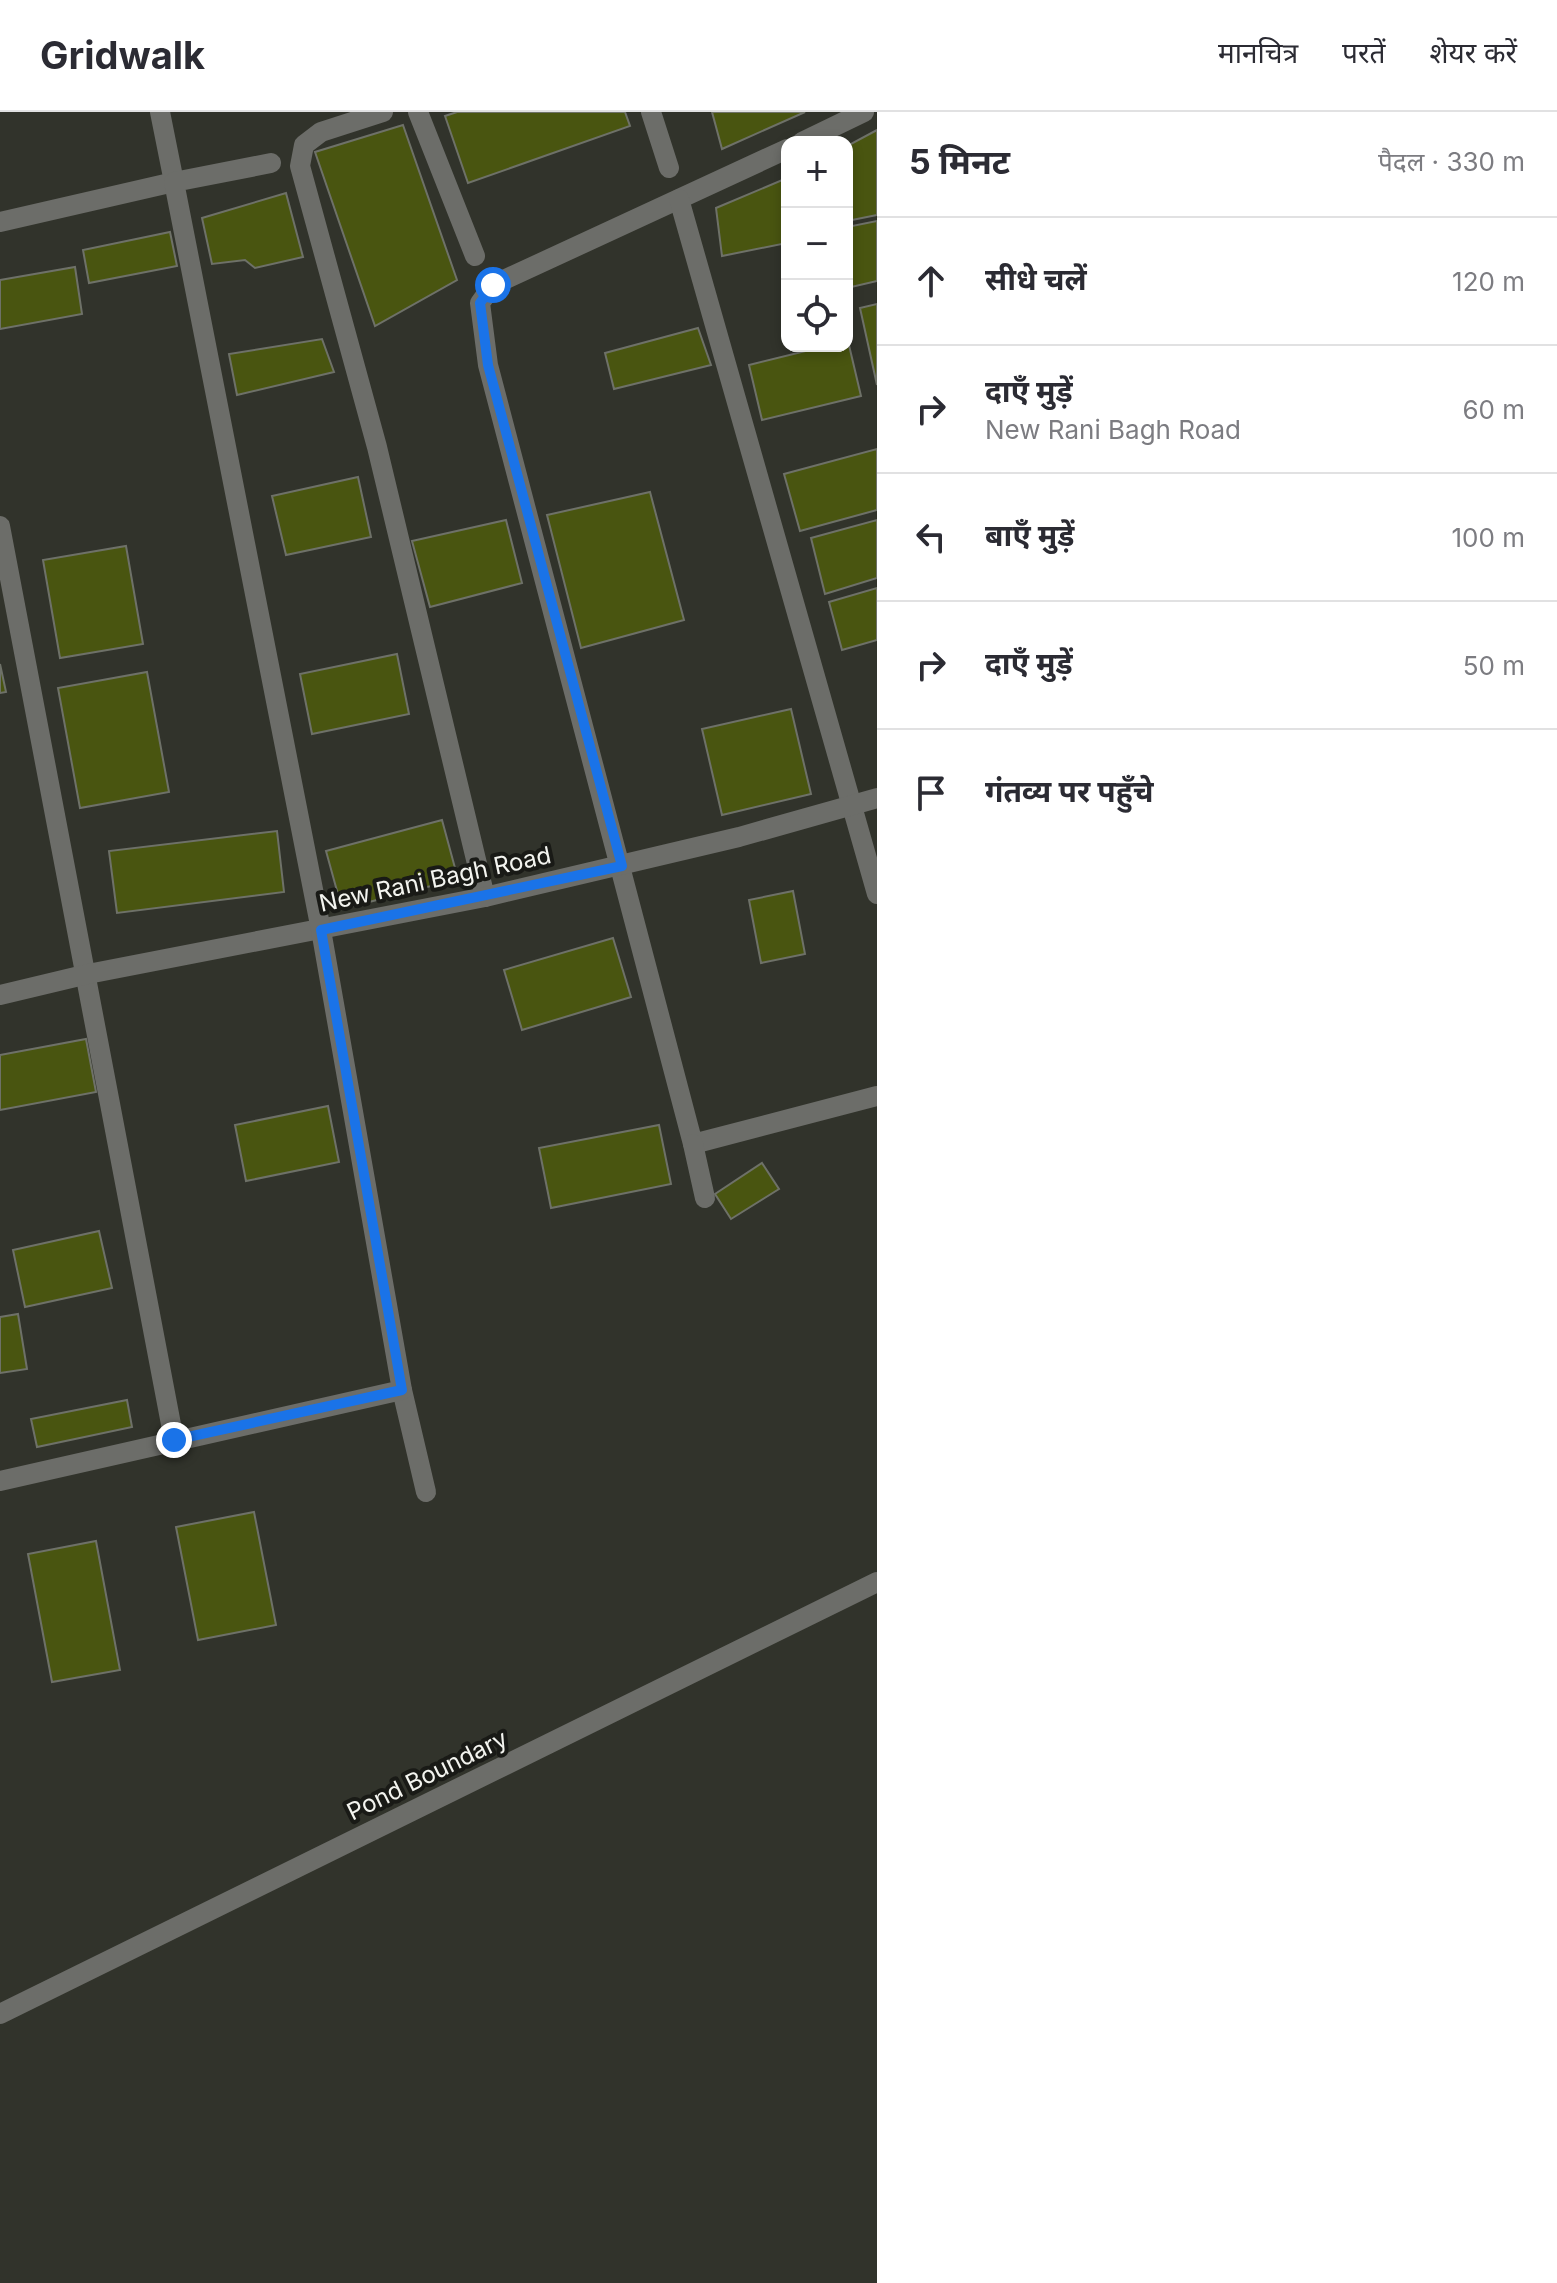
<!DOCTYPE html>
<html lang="hi">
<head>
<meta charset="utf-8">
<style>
	body { margin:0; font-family:Inter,"Noto Sans Devanagari",sans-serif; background:#f7f7f7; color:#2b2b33 }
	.controls { position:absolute; right:24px; top:24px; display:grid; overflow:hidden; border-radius:16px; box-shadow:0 4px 12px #0003 }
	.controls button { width:72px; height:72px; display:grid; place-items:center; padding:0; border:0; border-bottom:2px solid #e1e1e2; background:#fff; color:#2b2b33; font:40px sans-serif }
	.stop { position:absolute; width:24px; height:24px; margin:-18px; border:6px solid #1a73e8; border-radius:50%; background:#fff }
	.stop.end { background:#1a73e8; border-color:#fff; box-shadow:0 2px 8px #0008 }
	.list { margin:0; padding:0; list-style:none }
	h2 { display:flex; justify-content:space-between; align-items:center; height:104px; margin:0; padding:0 32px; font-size:34px }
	h2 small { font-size:26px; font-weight:400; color:#7c7c81 }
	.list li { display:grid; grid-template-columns:52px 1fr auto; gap:24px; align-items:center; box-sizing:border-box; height:128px; padding:0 32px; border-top:2px solid #e1e1e2 }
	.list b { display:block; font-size:30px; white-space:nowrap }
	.list p { margin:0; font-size:26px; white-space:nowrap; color:#7c7c81 }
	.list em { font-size:26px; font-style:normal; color:#7c7c81 }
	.icon { flex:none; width:44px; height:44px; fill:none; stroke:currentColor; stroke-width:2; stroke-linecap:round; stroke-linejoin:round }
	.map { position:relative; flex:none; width:877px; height:2171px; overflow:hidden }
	header { display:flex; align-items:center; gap:48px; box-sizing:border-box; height:112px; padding:0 40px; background:#fff; border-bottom:2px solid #e1e1e2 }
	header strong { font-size:38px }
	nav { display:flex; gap:44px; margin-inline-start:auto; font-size:28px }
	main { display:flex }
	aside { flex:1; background:#fff }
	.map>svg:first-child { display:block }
	.building { fill:#495510; stroke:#6e7168; stroke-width:2 }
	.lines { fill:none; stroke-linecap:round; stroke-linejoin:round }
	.pedestrian { stroke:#6c6d69; stroke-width:20 }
	.minor { stroke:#6c6d69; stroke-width:20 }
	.route { stroke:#1a73e8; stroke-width:10 }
	.labels { text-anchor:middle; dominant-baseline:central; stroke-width:8; stroke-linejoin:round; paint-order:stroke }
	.street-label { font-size:24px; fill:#f3f4ef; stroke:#191a16 }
</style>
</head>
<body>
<header>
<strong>Gridwalk</strong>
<nav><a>मानचित्र</a><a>परतें</a><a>शेयर करें</a></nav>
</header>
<main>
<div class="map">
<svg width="877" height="2171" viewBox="0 0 877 2171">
	<rect width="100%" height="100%" fill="#31332b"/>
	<g class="building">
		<polygon points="457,0 625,0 630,14 468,71 445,4"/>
		<polygon points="712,0 805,0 722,37"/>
		<polygon points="403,13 457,168 375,214 315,40"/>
		<polygon points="877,18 877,103 847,109 847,34"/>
		<polygon points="787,66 787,131 722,144 716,96"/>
		<polygon points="286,81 303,145 255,156 245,148 212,152 202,106"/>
		<polygon points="877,109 877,169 847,176 847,115"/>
		<polygon points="170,120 177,154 89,171 83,138"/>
		<polygon points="75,155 82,202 0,217 0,168"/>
		<polygon points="877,192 877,273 860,196"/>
		<polygon points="698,216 711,253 614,277 605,241"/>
		<polygon points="322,227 334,260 237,283 229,242"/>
		<polygon points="848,229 861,284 762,308 749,253 826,234 847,234"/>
		<polygon points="877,337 877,398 800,419 784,362"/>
		<polygon points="358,365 371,425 286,443 272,384"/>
		<polygon points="650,380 684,508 581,536 547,403"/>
		<polygon points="506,408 522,471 430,495 412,429"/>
		<polygon points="877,408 877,466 825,482 811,426"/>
		<polygon points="126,434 143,532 60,546 43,448"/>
		<polygon points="877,476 877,528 842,538 829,490"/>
		<polygon points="397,542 409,602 312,622 300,562"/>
		<polygon points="0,552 6,580 0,581"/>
		<polygon points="147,560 169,680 80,696 58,576"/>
		<polygon points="791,597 811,682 722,703 702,617"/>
		<polygon points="442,708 458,767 342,797 326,739"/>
		<polygon points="277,719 284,780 117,801 109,739"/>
		<polygon points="793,779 805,842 761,851 749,788"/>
		<polygon points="613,826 631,885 522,918 504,858"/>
		<polygon points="86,927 96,980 0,998 0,943"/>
		<polygon points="328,994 339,1050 246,1069 235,1013"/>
		<polygon points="659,1013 671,1072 551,1096 539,1036"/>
		<polygon points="762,1051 779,1077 731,1107 715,1082"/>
		<polygon points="99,1119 112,1176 25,1195 13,1138"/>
		<polygon points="18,1202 27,1257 0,1261 0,1205"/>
		<polygon points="127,1288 132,1315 37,1335 31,1307"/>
		<polygon points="254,1400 276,1513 198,1528 176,1415"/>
		<polygon points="96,1429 120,1558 52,1570 28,1442"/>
	</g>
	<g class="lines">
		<polyline class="pedestrian" points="0,1902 877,1470"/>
		<g class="minor">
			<polyline points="383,0 321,20 304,33 300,54 377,335 485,785"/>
			<polyline points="418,0 475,144"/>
			<polyline points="651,0 669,56"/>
			<polyline points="802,30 864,0"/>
			<polyline points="787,37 493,173 480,191 488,253 693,1032 877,984"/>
			<polyline points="679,87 877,782"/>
			<polyline points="0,110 174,70 160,0"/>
			<polyline points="0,414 174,1328"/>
			<polyline points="0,883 88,862 485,785 739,725 877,686"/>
			<polyline points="693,1032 705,1086"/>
			<polyline points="402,1278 426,1380"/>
			<polyline points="0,1369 402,1278 321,818 174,70 271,51"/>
		</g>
	</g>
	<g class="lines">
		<polyline class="route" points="174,1328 402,1278 321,818 622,754 488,253 480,191 493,173"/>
	</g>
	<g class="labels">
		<g class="street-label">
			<text transform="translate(435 767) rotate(-12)">New Rani Bagh Road</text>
			<text transform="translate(427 1663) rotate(-26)">Pond Boundary</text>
		</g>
	</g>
</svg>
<div class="controls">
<button>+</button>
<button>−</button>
<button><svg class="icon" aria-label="locate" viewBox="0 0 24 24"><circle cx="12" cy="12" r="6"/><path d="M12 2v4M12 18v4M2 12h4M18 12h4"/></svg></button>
</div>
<div class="stop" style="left:493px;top:173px"></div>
<div class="stop end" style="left:174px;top:1328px"></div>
</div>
<aside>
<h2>5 मिनट<small>पैदल · 330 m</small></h2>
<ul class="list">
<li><svg class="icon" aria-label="ahead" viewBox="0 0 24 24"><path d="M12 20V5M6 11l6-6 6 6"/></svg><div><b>सीधे चलें</b></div><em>120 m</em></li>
<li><svg class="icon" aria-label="right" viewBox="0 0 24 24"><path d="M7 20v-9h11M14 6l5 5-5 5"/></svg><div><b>दाएँ मुड़ें</b><p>New Rani Bagh Road</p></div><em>60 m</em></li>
<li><svg class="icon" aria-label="left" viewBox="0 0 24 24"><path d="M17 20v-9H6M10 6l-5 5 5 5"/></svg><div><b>बाएँ मुड़ें</b></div><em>100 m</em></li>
<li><svg class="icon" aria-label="right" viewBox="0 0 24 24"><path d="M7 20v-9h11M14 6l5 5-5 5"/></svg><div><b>दाएँ मुड़ें</b></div><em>50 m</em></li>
<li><svg class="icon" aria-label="arrive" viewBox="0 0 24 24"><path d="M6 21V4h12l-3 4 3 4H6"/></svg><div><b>गंतव्य पर पहुँचे</b></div></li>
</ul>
</aside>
</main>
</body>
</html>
